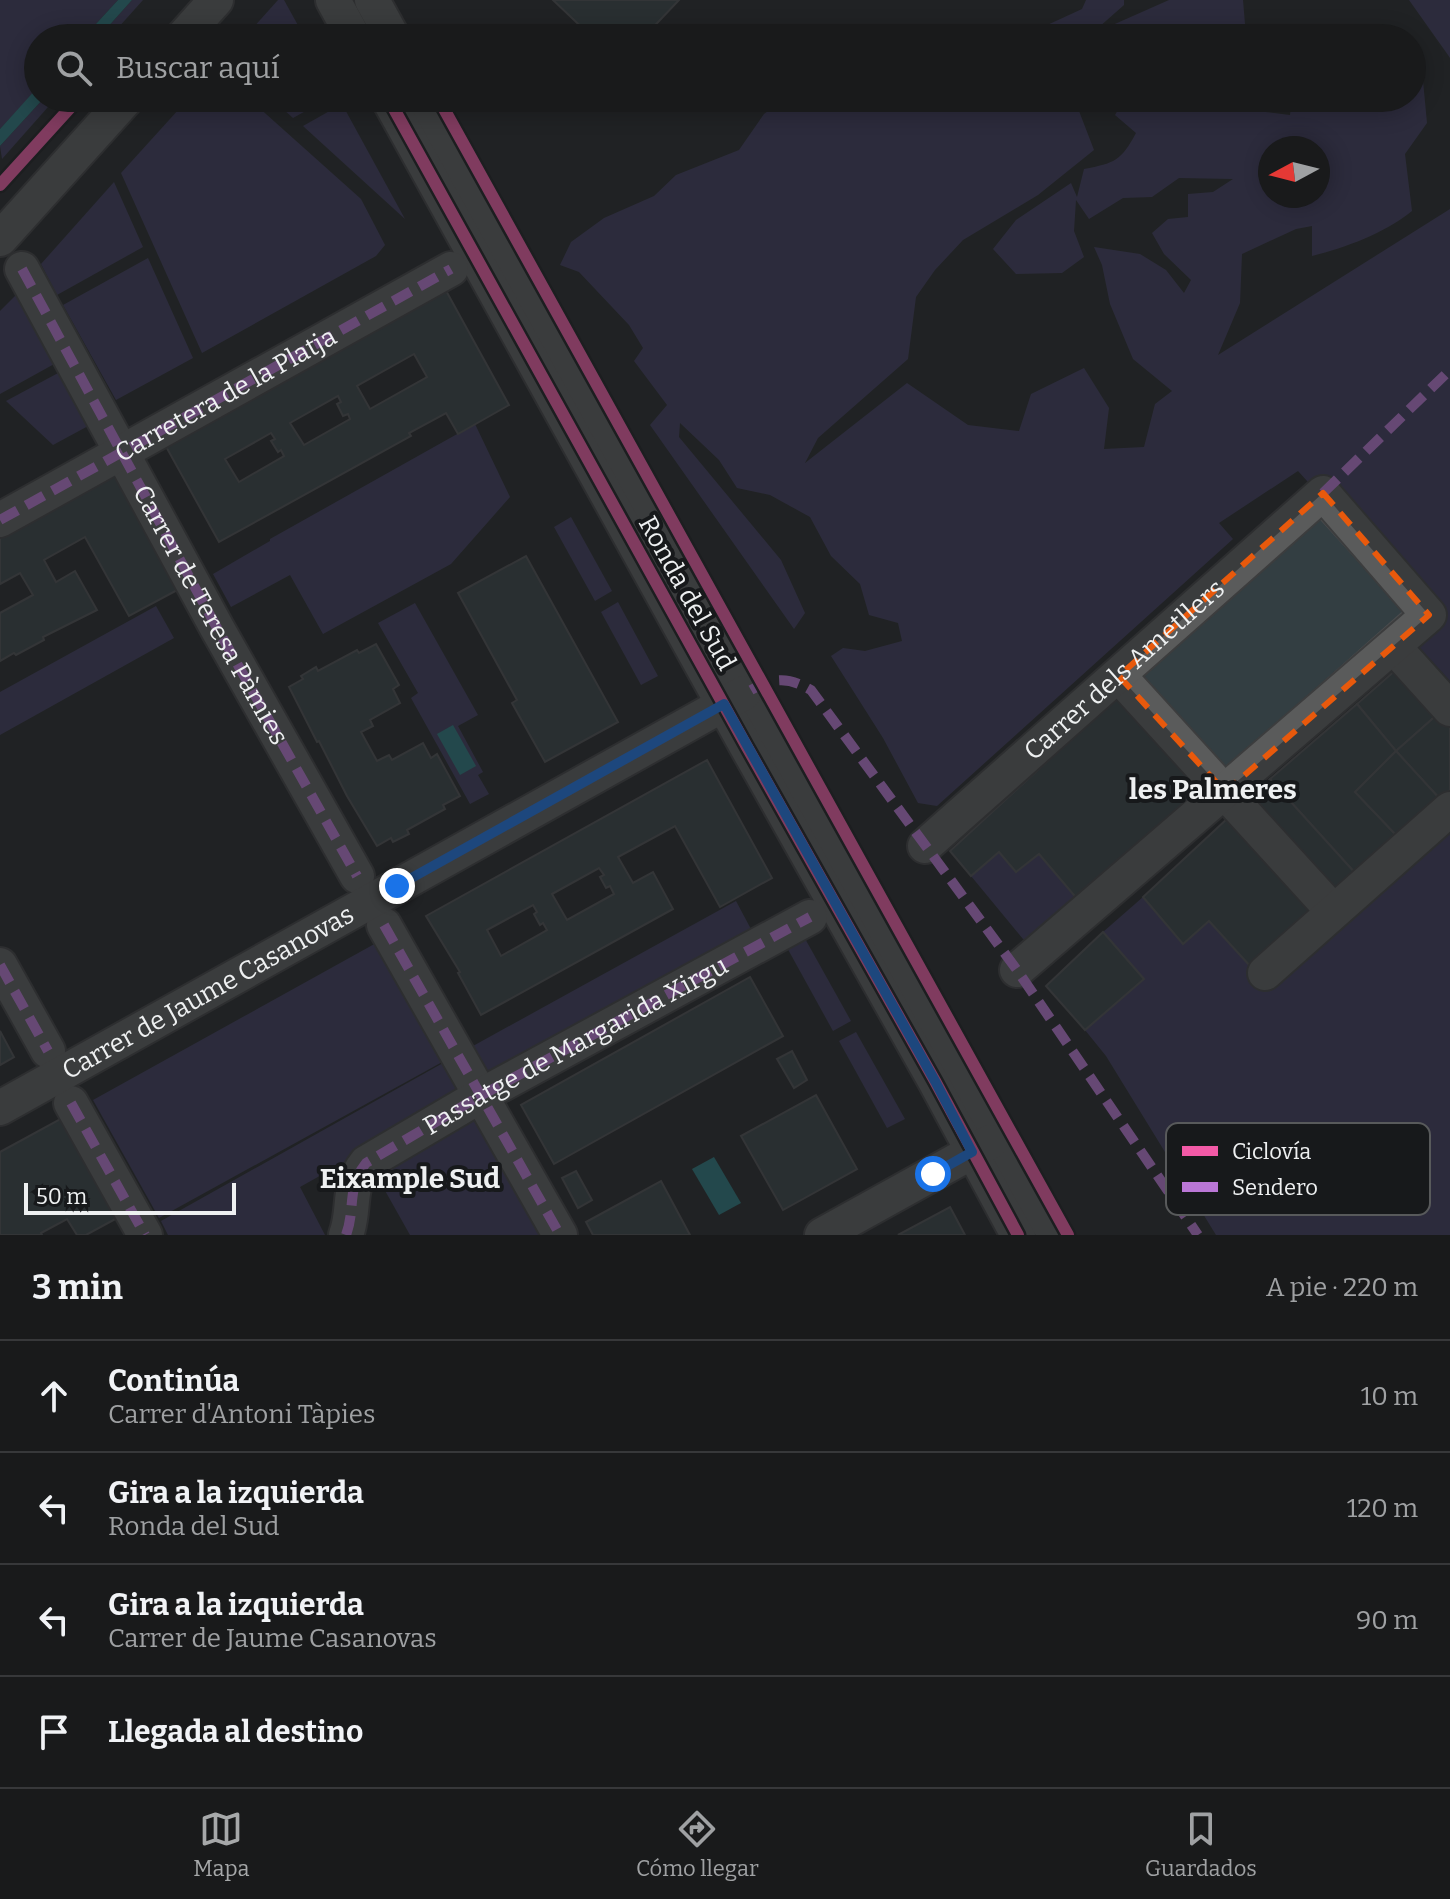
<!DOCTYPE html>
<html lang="es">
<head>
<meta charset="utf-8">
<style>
	body { margin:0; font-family:Bitter,serif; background:#222324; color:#f1f3f6 }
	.compass { position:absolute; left:1258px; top:136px; width:72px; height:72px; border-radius:50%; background:#191a1b; box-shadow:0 4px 20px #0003; rotate:263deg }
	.scale { position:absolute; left:24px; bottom:20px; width:212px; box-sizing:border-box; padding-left:8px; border:4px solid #eef0f1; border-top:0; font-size:22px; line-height:28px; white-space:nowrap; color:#eef0f1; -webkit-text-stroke:6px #17191b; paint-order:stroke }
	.stop { position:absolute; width:24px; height:24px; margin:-18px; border:6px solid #1a73e8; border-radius:50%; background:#fff }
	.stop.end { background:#1a73e8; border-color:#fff; box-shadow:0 2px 8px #0008 }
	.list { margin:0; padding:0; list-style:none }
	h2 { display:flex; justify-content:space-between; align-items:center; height:104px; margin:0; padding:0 32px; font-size:34px }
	h2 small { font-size:26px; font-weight:400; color:#9fa1a3 }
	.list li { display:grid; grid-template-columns:52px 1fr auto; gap:24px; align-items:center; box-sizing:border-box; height:112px; padding:0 32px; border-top:2px solid #37383a }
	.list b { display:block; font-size:30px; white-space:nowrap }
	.list p { margin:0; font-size:26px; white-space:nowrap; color:#9fa1a3 }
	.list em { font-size:26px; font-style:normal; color:#9fa1a3 }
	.icon { flex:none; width:44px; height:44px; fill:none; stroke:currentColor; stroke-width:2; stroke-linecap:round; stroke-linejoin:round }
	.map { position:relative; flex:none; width:1450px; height:1235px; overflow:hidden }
	.search { position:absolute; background:#191a1b; box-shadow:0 4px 20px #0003; left:24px; right:24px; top:24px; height:88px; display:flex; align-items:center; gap:20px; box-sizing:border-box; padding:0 28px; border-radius:44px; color:#9fa1a3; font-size:30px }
	.sheet { height:552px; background:#191a1b }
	nav { display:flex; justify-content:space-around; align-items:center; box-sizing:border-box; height:112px; border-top:2px solid #37383a; background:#191a1b; font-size:22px; color:#9fa1a3 }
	nav a { display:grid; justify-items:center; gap:4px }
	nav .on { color:#a6a8a9 }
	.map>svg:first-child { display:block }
	.green { fill:#3a3759; fill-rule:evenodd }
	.water { fill:#26777c }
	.building { fill:#333e42; stroke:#4b4c4e; stroke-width:2; fill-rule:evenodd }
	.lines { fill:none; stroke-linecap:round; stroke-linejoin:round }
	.minor-casing { stroke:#3c3d3e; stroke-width:38 }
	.minor { stroke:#5a5b5b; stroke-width:34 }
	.quiet { stroke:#ba77d6; stroke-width:10; stroke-dasharray:20 10; stroke-linecap:butt }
	.cycleway-casing { stroke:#17191b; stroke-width:17 }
	.cycleway { stroke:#f35aa7; stroke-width:12 }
	.route { stroke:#1a73e8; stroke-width:10 }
	.marked { fill:none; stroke:#e8590c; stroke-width:6; stroke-dasharray:16 10; stroke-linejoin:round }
	.labels { text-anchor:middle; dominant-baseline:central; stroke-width:8; stroke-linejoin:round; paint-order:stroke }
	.street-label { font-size:26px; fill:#eef0f1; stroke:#17191b }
	.neighbourhood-label { font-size:28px; font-weight:bold; fill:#eef0f1; stroke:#17191b }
	.key { fill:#17191b; stroke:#585a5b; stroke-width:2 }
	.key-label { font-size:22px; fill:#eef0f1 }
</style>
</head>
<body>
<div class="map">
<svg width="1450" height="1235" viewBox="0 0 1450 1235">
	<rect width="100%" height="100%" fill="#212224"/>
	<g class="green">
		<polygon points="0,0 118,0 83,38 38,38 38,88 0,129"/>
		<polygon points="132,0 143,0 109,38 98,38"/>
		<polygon points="278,0 284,0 305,38 244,38"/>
		<polygon points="1086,0 1124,0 1124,5 1090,35 1169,0 1243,0 1245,24 1243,38 1167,38 1163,24 1139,38 1019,38 1082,9"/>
		<polygon points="1409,0 1450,0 1450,58 1448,55"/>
		<path d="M1422,70L1427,123L1405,154L1412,211C1383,234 1347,247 1312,256V226L1296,229L1242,254L1240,303L1218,355L1450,209V681L1417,645L1438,625L1298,471L1219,523L1233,539L937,806L918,803L883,738L831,656L843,648L865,651L902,641L898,623L869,615L860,584L831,556L810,517L770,495L737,488L719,460L680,423L679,437L781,560L805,613L794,629L650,425L667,405L634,361L643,348L629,325L579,272L560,265L571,242L604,218L654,196L676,175L739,150L764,114L786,98L819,104H855L858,98H1074L1094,150L1038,195L963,240L935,270L916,297L908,359L818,438L805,463L907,383L968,425L1019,431L1031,394L1084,368L1109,408L1104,449L1144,447L1155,404L1172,391L1133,359L1110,304L1102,265L1094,247L1140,254L1166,270L1184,293L1191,280L1164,254L1152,233L1168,219L1188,217V194L1213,192L1233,179L1179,178L1152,197L1123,198L1089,219L1076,200L1074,231L1084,257L1062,273L1016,274L993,249L1016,220L1071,183L1077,197L1084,169C1115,163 1121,161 1136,133L1115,115L1125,98H1258V111L1290,115L1292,98H1412V72ZM1270,148H1318V196H1270Z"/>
		<polygon points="44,98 56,98 2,159 0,146"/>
		<polygon points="189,98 248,98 361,199 385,245 376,256 202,353 121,173"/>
		<polygon points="271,98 329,98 293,118"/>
		<polygon points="342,104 405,219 303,126"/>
		<polygon points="114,182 143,247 57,295 41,264"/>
		<polygon points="148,258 193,358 116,400 63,305"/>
		<polygon points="18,293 56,363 0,394 0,311"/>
		<polygon points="60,372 90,425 53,445 6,401"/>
		<polygon points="475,424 510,497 451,564 323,634 290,575 231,607 213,574 270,541 270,539"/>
		<polygon points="571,517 612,591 595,601 554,527"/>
		<polygon points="618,602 658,676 641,685 601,612"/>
		<polygon points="415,603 478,715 458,726 483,772 478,775 489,794 470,804 411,698 418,693 378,623"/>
		<polygon points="156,606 174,638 0,735 0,692"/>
		<polygon points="1450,831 1450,1235 1216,1235 1106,1056 1085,1030 1143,979 1103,932 1143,897 1183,944 1209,921 1271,989"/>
		<polygon points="999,852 1016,872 1039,854 1079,901 1030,941 1023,939 971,876"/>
		<polygon points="736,901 752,931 491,1077 473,1046"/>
		<polygon points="803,935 851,1021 833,1031 785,944"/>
		<polygon points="378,942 444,1061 159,1218 93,1100"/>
		<polygon points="856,1032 905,1119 887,1128 839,1041"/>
		<polygon points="443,1063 462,1096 300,1187 325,1235 168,1235 161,1221"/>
		<polygon points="474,1116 540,1235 410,1235 374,1171"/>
	</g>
	<g class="water">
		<polygon points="118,0 132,0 98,38 83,38"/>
		<polygon points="38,87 38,98 44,98 0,146 0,129"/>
		<polygon points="453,725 476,766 460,775 437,734"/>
		<polygon points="714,1157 741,1203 719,1215 692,1169"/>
	</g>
	<g class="building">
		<polygon points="553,0 679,0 643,38 593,38"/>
		<path d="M444,287L509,405L458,434L446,413L409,433L411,436L219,542L164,443ZM414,354L427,377L370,409L357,386ZM338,396L341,402L337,404L343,416L348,414L350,419L304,445L290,423ZM271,433L275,439L271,441L278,452L281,450L284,456L239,482L225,459Z"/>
		<polygon points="115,470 181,588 129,616 85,537 44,560 56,582 75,571 97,610 43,637 44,640 16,655 14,653 0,661 0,613 33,595 20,573 0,584 0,534"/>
		<polygon points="1318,516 1404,611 1224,771 1142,677"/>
		<polygon points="526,556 618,722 545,762 512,703 517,700 458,593"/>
		<polygon points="376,644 399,685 393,689 400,703 370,720 373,726 361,732 377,761 389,755 392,760 423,743 431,758 437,754 460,796 443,805 445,809 407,830 409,834 393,842 391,838 377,846 347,796 319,741 317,742 289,687 303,679 301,676 316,667 318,671 357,650 359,653"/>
		<polygon points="1398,668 1439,713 1396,751 1357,704"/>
		<polygon points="1118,696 1203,790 1079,901 1039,854 1016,872 999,852 971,876 950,851"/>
		<polygon points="1357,704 1396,751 1355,792 1398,837 1356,874 1270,779"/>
		<polygon points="1439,713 1450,726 1450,790 1440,799 1396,751"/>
		<polygon points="1396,751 1440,799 1398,837 1355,792"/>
		<path d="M707,760L772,878L720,907L675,826L618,857L633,883L653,872L673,909L481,1015L458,973L460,972L426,916ZM599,868L604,875L600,877L606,888L610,886L614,894L567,920L552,894ZM533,905L537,912L534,914L540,925L543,923L547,930L501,956L487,930Z"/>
		<polygon points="1270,779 1356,874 1334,894 1249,801"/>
		<polygon points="1228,818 1313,911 1251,967 1209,921 1183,944 1143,897"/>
		<polygon points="1103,932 1144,979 1085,1030 1046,986"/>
		<polygon points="750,977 783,1036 554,1164 521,1105"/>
		<polygon points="0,1031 14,1057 0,1065"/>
		<polygon points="792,1051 807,1080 794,1088 777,1059"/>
		<polygon points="816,1095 857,1169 783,1210 741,1136"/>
		<polygon points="64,1117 119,1217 86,1235 77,1235 67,1219 41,1233 42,1235 0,1235 0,1152"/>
		<polygon points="576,1171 592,1200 578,1208 562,1178"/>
		<polygon points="661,1181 690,1235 593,1235 586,1222"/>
		<polygon points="950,1207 965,1235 898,1235"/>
	</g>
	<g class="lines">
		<g class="minor-casing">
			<g id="minor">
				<polyline points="333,0 354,38"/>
				<polyline points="372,0 393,38"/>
				<polyline points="182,38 216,0"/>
				<polyline points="388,98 747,747 935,1081 1018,1235"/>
				<polyline points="425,98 1055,1235"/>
				<polyline points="0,239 127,98"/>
				<path id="s1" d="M22,269L217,628L357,876"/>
				<path id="s2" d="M0,520L451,269"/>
				<polyline points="1394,647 1450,709"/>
				<polyline points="1119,676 1333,911"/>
				<path id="s3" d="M925,846L1323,493L1429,615L1017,970"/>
				<polyline points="384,925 560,1235"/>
				<polyline points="0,965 48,1051"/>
				<polyline points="1265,973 1450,809"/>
				<polyline points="71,1103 145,1235"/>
				<path id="s4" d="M0,1108L744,693"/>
				<path id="s5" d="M346,1235C356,1208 346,1188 366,1163L480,1096L810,917"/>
				<polyline points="822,1235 990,1142"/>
			</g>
		</g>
		<use href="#minor" class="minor"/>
		<g class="quiet">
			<polyline points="22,269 217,628 357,876"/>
			<polyline points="1323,493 1450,370"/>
			<polyline points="0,520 451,269"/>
			<path d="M751,690C774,677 789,677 811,690L1017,970L1198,1235"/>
			<polyline points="384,925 560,1235"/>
			<polyline points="0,965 48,1051"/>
			<polyline points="71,1103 145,1235"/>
			<path d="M346,1235C356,1208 346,1188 366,1163L480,1096L810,917"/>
		</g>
		<g class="cycleway-casing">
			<g id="cycleway">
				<polyline points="388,98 747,747 935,1081 1018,1235"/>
				<polyline points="438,98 1068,1235"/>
				<polyline points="0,185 79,98"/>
			</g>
		</g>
		<use href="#cycleway" class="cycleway"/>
	</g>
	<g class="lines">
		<polyline class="route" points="397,886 724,704 935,1081 972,1152 933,1174"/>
	</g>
	<path d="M0 0H1450V1235H0ZM1323,493L1429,615L1225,792L1119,676Z" fill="#212224" fill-opacity=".55" fill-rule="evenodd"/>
	<path class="marked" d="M1323,493L1429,615L1225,792L1119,676Z"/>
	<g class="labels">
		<g class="street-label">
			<text stroke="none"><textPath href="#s2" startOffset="258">Carretera de la Platja</textPath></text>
			<text transform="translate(687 593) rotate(61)">Ronda del Sud</text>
			<text stroke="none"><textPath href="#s1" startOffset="394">Carrer de Teresa Pàmies</textPath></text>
			<text stroke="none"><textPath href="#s3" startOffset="266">Carrer dels Ametllers</textPath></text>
			<text stroke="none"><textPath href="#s4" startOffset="238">Carrer de Jaume Casanovas</textPath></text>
			<text stroke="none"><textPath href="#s5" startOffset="316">Passatge de Margarida Xirgu</textPath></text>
		</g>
		<g class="neighbourhood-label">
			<text x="1213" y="789">les Palmeres</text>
			<text x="410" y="1178">Eixample Sud</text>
		</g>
	</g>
	<rect x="1166" y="1123" width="264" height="92" rx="12" class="key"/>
	<rect x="1182" y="1146" width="36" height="10" fill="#f35aa7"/>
	<rect x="1182" y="1182" width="36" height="10" fill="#ba77d6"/>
	<g class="key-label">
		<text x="1232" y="1159">Ciclovía</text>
		<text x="1232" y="1195">Sendero</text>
	</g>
</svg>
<svg class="compass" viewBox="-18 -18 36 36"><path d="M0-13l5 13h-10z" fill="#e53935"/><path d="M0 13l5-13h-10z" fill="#9fa1a3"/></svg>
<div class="scale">50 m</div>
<div class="stop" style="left:933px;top:1174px"></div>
<div class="stop end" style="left:397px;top:886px"></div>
<div class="search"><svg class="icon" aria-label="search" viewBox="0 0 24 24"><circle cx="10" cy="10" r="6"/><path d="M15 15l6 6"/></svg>Buscar aquí</div>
</div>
<section class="sheet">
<h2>3 min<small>A pie · 220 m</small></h2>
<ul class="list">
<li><svg class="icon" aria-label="ahead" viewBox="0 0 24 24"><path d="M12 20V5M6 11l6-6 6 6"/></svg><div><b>Continúa</b><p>Carrer d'Antoni Tàpies</p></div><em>10 m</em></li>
<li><svg class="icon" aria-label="left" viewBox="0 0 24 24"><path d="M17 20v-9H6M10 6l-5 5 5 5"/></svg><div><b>Gira a la izquierda</b><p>Ronda del Sud</p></div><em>120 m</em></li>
<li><svg class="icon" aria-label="left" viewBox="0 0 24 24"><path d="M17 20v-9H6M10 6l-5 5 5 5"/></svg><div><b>Gira a la izquierda</b><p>Carrer de Jaume Casanovas</p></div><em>90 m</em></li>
<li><svg class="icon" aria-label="arrive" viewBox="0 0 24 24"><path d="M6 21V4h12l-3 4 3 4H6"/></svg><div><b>Llegada al destino</b></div></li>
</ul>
</section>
<nav>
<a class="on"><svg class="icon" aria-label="map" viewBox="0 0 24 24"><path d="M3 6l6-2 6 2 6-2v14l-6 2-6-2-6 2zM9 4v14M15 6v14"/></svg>Mapa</a>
<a><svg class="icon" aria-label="directions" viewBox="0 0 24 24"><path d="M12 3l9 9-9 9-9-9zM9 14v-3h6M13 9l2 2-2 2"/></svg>Cómo llegar</a>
<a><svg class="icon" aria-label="saved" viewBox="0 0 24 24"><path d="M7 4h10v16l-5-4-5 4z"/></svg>Guardados</a>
</nav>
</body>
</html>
